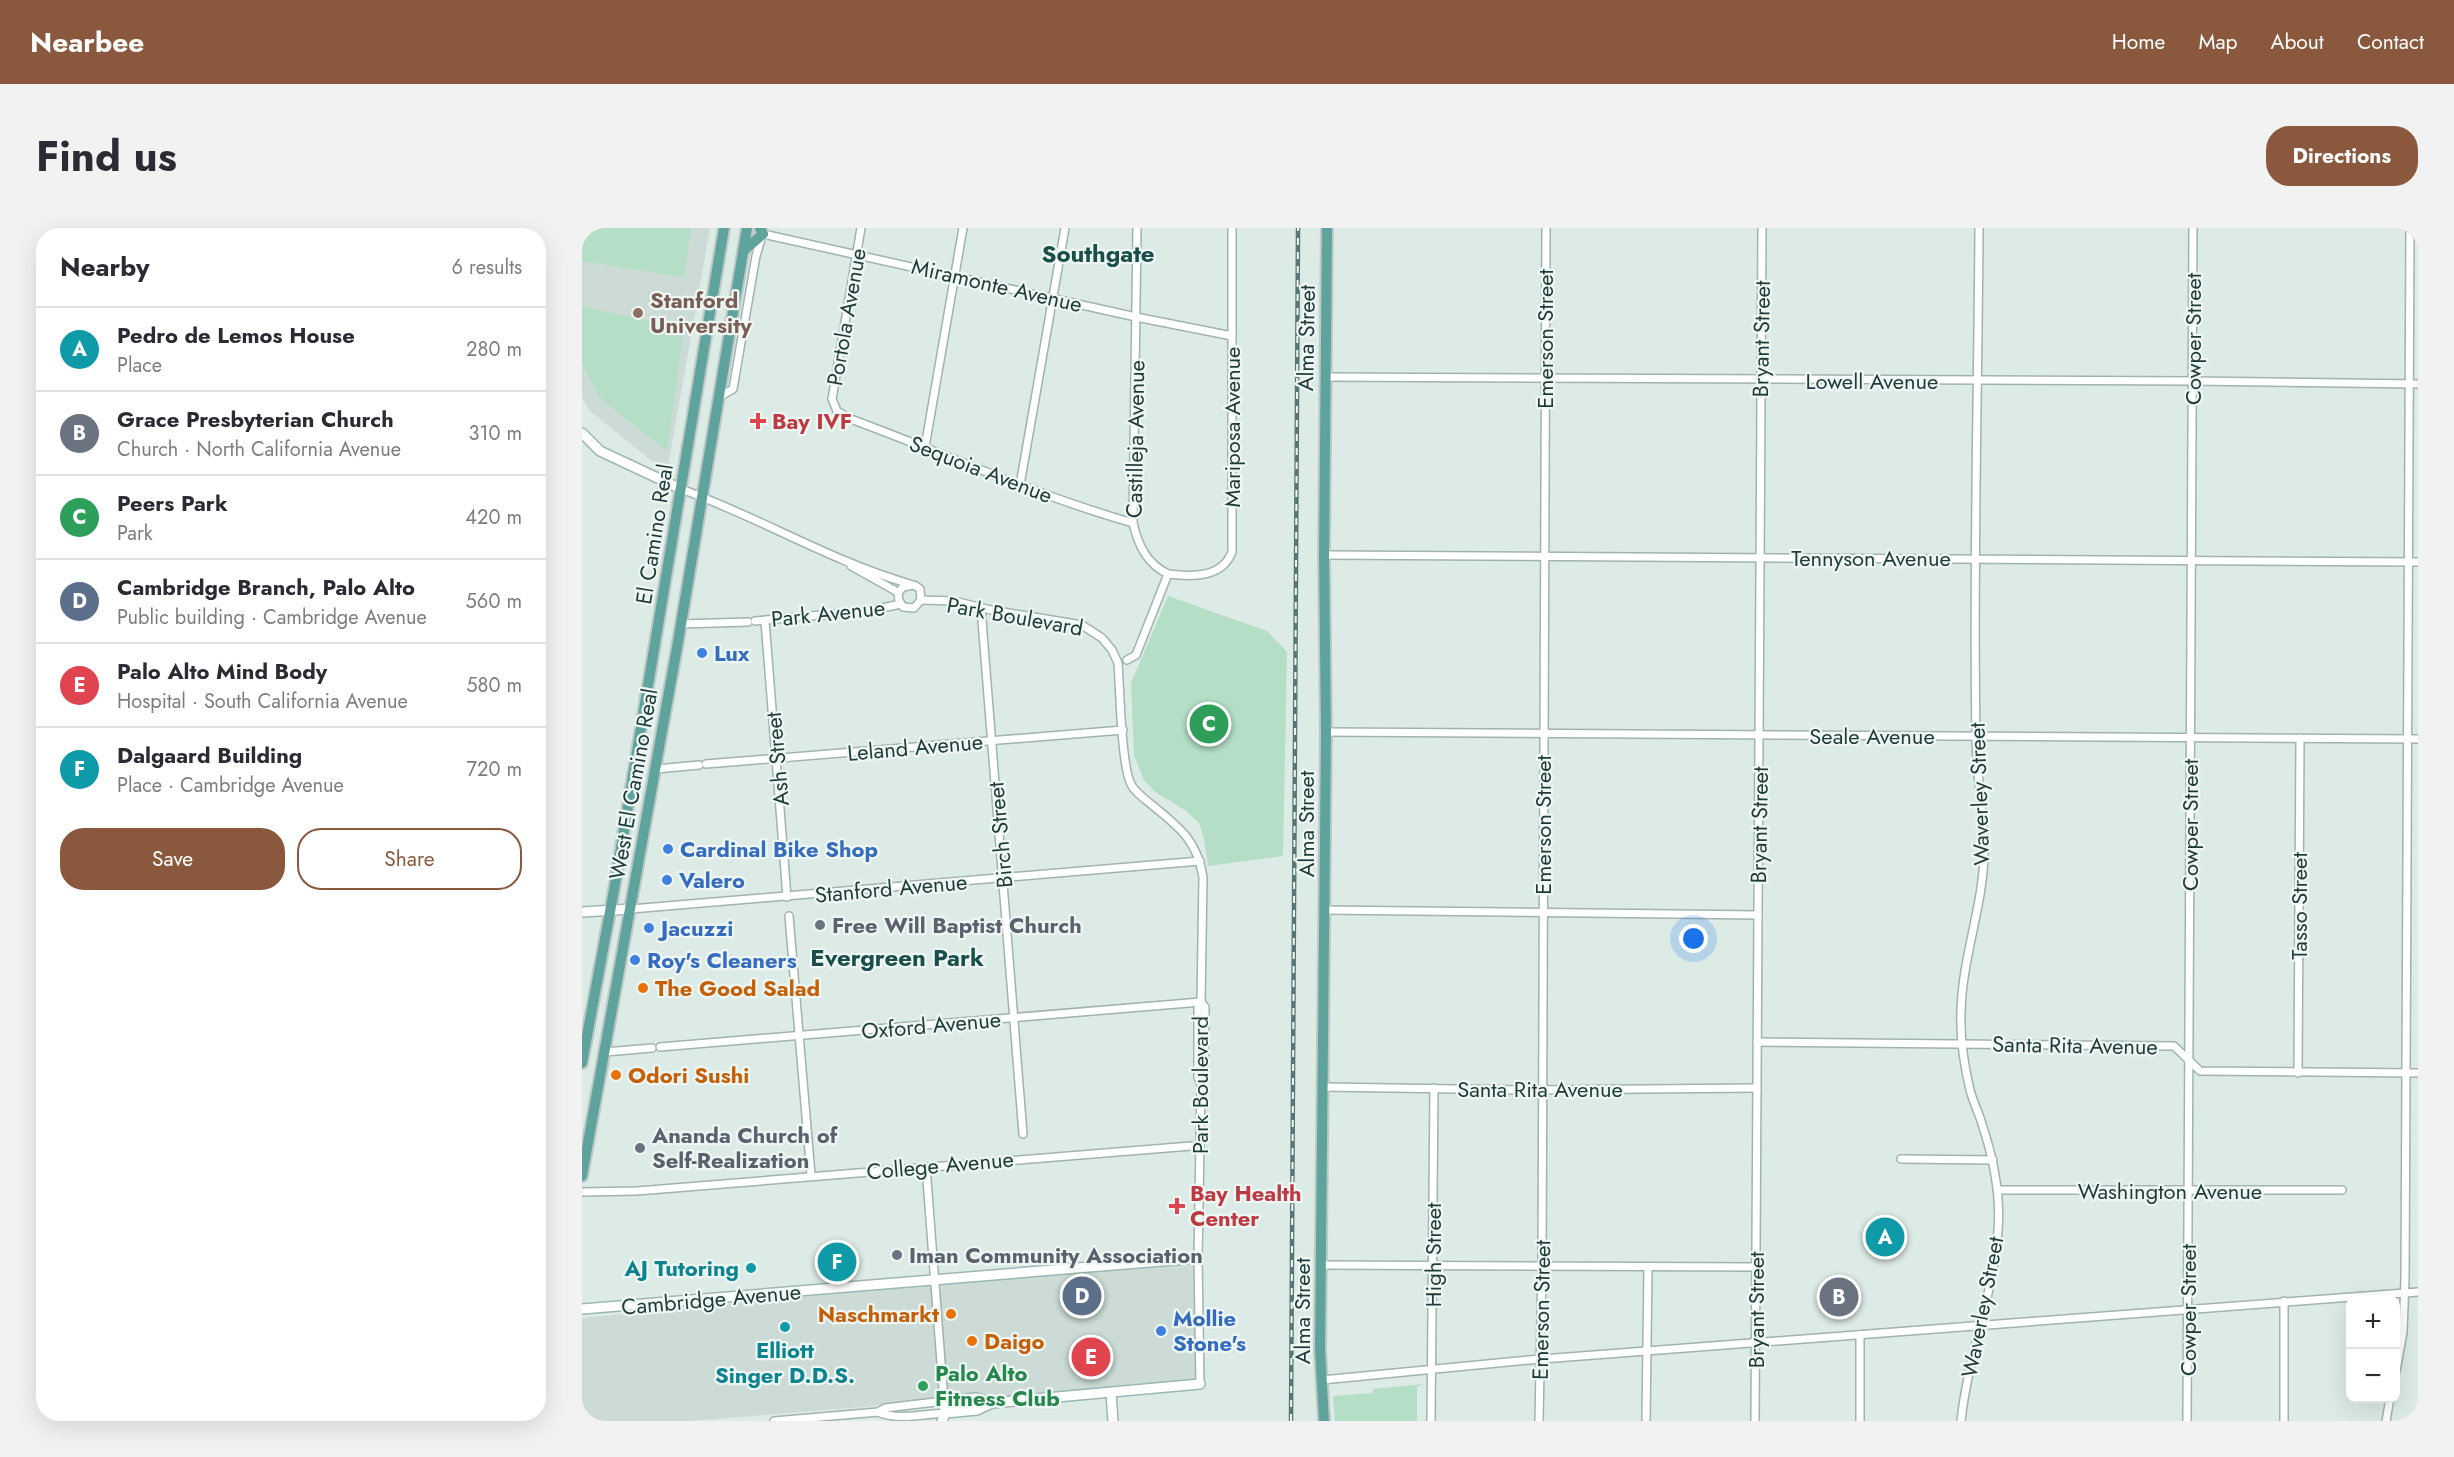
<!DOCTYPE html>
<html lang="en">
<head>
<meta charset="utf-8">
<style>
	body { margin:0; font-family:Jost,sans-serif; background:#f2f2f3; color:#2b2b33 }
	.controls { position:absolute; right:18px; bottom:18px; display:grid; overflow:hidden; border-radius:12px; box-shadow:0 6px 24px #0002 }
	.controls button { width:54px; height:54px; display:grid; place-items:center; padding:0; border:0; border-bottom:2px solid #e1e1e2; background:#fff; color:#2b2b33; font:30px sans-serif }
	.you { position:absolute; left:1112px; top:711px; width:21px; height:21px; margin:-15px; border:4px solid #fff; border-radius:50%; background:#1a73e8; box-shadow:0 0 0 9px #1a73e833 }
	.badge { display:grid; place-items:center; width:39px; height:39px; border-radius:50%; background:#8a593d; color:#fff; font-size:20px; font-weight:700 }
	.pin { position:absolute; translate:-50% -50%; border:3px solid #fff; box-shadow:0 2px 6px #0006 }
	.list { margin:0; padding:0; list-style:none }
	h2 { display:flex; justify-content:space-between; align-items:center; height:78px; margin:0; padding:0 24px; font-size:26px }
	h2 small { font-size:20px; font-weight:400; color:#7c7c81 }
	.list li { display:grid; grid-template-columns:39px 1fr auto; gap:18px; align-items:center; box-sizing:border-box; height:84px; padding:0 24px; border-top:2px solid #e1e1e2 }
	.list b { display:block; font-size:22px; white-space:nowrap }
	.list p { margin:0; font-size:20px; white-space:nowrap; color:#7c7c81 }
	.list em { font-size:20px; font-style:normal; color:#7c7c81 }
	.actions { display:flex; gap:12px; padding:18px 24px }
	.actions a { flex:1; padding:14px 0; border:2px solid #8a593d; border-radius:24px; text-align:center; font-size:21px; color:#8a593d }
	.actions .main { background:#8a593d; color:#fff }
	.map { position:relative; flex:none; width:1836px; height:1193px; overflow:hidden; border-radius:24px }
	header { display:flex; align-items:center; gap:36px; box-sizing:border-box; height:84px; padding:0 30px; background:#8a593d; color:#fff }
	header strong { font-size:28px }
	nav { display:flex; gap:33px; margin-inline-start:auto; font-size:21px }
	.intro { display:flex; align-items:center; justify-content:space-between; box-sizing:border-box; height:144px; padding:0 36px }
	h1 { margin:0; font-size:42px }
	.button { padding:15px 27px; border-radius:24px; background:#8a593d; color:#fff; font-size:21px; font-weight:700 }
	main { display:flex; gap:36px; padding:0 36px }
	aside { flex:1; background:#fff; border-radius:24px; box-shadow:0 6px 24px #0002 }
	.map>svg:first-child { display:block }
	.built { fill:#ccdbd6 }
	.green { fill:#b4dec6 }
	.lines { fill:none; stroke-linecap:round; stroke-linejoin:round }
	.street-casing { stroke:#a0b3af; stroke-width:10 }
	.secondary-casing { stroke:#9cb7b2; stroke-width:12 }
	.primary-casing { stroke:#c0c8c7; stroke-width:14 }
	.street { stroke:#fff; stroke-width:7 }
	.secondary { stroke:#fff; stroke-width:9 }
	.primary { stroke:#5ea49d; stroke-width:10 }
	.rail-casing { stroke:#587774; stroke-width:4.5 }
	.rail { stroke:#eef7f4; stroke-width:2; stroke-dasharray:7; stroke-linecap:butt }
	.education-dot { fill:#8d6e63; stroke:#eef7f4; stroke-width:2 }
	.health-dot { fill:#e0444e; stroke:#eef7f4; stroke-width:2 }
	.shop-dot { fill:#3f7fe0; stroke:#eef7f4; stroke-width:2 }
	.worship-dot { fill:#6b7280; stroke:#eef7f4; stroke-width:2 }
	.food-dot { fill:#e8710a; stroke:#eef7f4; stroke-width:2 }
	.culture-dot { fill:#0f9aa8; stroke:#eef7f4; stroke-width:2 }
	.leisure-dot { fill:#2e9e5b; stroke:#eef7f4; stroke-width:2 }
	.labels { text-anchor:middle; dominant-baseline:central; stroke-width:4.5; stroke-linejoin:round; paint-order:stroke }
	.street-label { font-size:22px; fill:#1e3b38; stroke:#eef7f4 }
	.education-label { font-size:22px; font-weight:bold; fill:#785e54; stroke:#eef7f4; text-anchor:start }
	.health-label { font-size:22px; font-weight:bold; fill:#be3a42; stroke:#eef7f4; text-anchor:start }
	.shop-label { font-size:22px; font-weight:bold; fill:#366cbe; stroke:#eef7f4; text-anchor:start }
	.worship-label { font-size:22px; font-weight:bold; fill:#5b616d; stroke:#eef7f4; text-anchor:start }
	.food-label { font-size:22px; font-weight:bold; fill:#c56008; stroke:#eef7f4; text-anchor:start }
	.culture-label { font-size:22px; font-weight:bold; fill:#0d838f; stroke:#eef7f4; text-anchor:end }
	.leisure-label { font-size:22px; font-weight:bold; fill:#27864d; stroke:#eef7f4; text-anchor:start }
	.neighbourhood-label { font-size:24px; font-weight:bold; fill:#194e4a; stroke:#eef7f4 }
</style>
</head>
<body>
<header>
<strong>Nearbee</strong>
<nav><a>Home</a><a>Map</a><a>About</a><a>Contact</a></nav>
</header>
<div class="intro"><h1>Find us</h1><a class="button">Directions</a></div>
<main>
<aside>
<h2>Nearby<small>6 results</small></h2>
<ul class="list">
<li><span class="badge" style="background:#0f9aa8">A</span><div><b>Pedro de Lemos House</b><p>Place</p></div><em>280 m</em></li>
<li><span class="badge" style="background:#6b7280">B</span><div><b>Grace Presbyterian Church</b><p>Church · North California Avenue</p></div><em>310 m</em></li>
<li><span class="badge" style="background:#2e9e5b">C</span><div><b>Peers Park</b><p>Park</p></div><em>420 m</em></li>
<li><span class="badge" style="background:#5c6f8a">D</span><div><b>Cambridge Branch, Palo Alto</b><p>Public building · Cambridge Avenue</p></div><em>560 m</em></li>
<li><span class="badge" style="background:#e0444e">E</span><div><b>Palo Alto Mind Body</b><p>Hospital · South California Avenue</p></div><em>580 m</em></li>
<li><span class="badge" style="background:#0f9aa8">F</span><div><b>Dalgaard Building</b><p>Place · Cambridge Avenue</p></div><em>720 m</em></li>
</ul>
<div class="actions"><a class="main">Save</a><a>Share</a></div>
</aside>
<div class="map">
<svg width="1836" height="1193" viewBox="0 0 1836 1193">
	<rect width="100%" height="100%" fill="#ddebe7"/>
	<g class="built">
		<polygon points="0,0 128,0 85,245 8,183 0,170"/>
		<polygon points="615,1031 615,1152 109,1193 0,1193 0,1090"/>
	</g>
	<g class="green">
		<polygon points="0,0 109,0 102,49 0,33"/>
		<polygon points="0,79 102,99 85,223 19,171 0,135"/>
		<polygon points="586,368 685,403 705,424 701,628 626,638 622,610 617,595 603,582 573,564 562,552 552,528 549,455"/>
		<polygon points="842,1156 835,1159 835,1193 753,1193 751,1168 791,1165 791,1161"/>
	</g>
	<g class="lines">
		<g class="street-casing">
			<g id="street">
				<path d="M279,0L250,171L255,183L266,190C361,225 453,267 551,295"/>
				<polyline points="181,6 554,89 650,108"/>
				<polyline points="743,149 1611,153 1836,156"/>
				<polyline points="137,169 151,161 174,28 180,8"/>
				<polyline points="343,219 381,0"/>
				<polyline points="438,257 483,0"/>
				<path d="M99,261C177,289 248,333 328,356"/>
				<polyline points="742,327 1836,334"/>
				<polyline points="269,338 312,362 316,365 317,373 321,379 332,380 339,372 338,361 332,357 321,359 316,365"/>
				<path d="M586,346C610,349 640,350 650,324V0"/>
				<path d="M339,372L372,373L409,382L500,397L520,410L530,422L536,435C538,459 539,541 550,558C555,566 563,571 570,577C597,599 615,612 621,649L619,774L616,780V849L619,856L616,1030L618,1156"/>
				<polyline points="399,380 441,906"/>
				<polyline points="173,393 285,383 319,376"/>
				<polyline points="183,393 205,669"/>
				<polyline points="99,396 166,394"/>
				<path d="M545,432L554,427L586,346C565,336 556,317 551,295L555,0"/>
				<polyline points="744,504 1836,511"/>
				<polyline points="124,536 541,502"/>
				<polyline points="74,541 117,537"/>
				<polyline points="49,681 618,633"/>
				<polyline points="742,682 1176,687"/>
				<polyline points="207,688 229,947"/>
				<polyline points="619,774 623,779 622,848"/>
				<polyline points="1175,814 1592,818 1618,843 1836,845"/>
				<polyline points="78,819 619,774"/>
				<polyline points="23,824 70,820"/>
				<polyline points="1716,845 1718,510"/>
				<polyline points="740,859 948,862 1175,860"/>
				<polyline points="1319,931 1411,932"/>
				<polyline points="1417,962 1760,962"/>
				<polyline points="0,964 55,963 609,918"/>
				<polyline points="739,1037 1174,1039"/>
				<polyline points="1814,1143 1821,1104 1823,1051 1828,0"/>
				<polyline points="740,1152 947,1132 1836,1064"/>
				<polyline points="296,1184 303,1180 362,1173 344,939"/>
				<path d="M192,1193L296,1184C315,1193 343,1186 363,1185"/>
				<polyline points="849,1193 852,860"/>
				<polyline points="957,1193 960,1039 964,0"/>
				<polyline points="1064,1193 1066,1039"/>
				<polyline points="1173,1193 1180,0"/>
				<polyline points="1278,1193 1278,1107"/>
				<path d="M1379,1193C1386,1128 1411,1068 1416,1003C1419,966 1412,932 1400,896C1397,885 1391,874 1388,862C1382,837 1378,811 1379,784C1380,731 1400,682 1402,629C1403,588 1394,549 1394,508C1391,339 1396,169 1397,0"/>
				<polyline points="1605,1193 1611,0"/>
				<polyline points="1702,1193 1702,1073"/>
				<polyline points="1804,1193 1808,1170"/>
			</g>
		</g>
		<g class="secondary-casing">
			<g id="secondary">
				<polyline points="0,205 18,223 99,261"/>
				<polyline points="0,684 49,681"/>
				<polyline points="0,1081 616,1030"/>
				<polyline points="529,1165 531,1193"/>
				<polyline points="363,1185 395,1182 410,1175"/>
				<polyline points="360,1193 363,1185 362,1173 394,1170 410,1175 618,1156"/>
			</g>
		</g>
		<g class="primary-casing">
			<g id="primary">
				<polyline points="161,23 181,6 178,0"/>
				<polyline points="0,835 32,662 142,0"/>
				<polyline points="0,948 96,414 165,0"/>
				<polyline points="742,1193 738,1121 744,504 742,327 745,0"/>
			</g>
		</g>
		<use href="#street" class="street"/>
		<use href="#secondary" class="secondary"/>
		<use href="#primary" class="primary"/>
		<g class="rail-casing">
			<polyline id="rail" points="709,1193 716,0"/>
		</g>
		<use href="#rail" class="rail"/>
	</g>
	<circle class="education-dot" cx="56" cy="85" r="6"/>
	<g class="health-dot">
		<path d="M173 184h6v6h6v6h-6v6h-6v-6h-6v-6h6z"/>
		<path d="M592 969h6v6h6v6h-6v6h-6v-6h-6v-6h6z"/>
	</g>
	<g class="shop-dot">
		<circle cx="120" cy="425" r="6"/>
		<circle cx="86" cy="621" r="6"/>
		<circle cx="85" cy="652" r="6"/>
		<circle cx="67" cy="700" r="6"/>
		<circle cx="53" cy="732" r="6"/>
		<circle cx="579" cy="1103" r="6"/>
	</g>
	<g class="worship-dot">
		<circle cx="238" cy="697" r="6"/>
		<circle cx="58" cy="920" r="6"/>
		<circle cx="315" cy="1027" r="6"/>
	</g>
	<g class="food-dot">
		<circle cx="61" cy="760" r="6"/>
		<circle cx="34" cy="847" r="6"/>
		<circle cx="369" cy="1086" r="6"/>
		<circle cx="390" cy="1113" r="6"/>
	</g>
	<g class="culture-dot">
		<circle cx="169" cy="1040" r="6"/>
		<circle cx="203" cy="1099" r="6"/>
	</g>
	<circle class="leisure-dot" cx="341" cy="1158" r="6"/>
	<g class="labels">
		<g class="street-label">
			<text transform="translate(415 57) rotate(13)">Miramonte Avenue</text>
			<text transform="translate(264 89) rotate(-80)">Portola Avenue</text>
			<text transform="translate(724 110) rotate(-89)">Alma Street</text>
			<text transform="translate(963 111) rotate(-90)">Emerson Street</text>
			<text transform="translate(1179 111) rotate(-89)">Bryant Street</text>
			<text transform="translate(1611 111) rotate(-90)">Cowper Street</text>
			<text x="1290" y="153">Lowell Avenue</text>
			<text transform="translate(650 199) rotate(-90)">Mariposa Avenue</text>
			<text transform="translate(553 211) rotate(-89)">Castilleja Avenue</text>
			<text transform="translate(399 241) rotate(21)">Sequoia Avenue</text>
			<text transform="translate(72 306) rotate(-81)">El Camino Real</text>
			<text x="1289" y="330">Tennyson Avenue</text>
			<text transform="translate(246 385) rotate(-6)">Park Avenue</text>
			<text transform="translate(433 388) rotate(10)">Park Boulevard</text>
			<text x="1290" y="508">Seale Avenue</text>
			<text transform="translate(333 519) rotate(-5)">Leland Avenue</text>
			<text transform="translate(195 531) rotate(-95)">Ash Street</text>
			<text transform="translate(51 556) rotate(-80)">West El Camino Real</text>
			<text transform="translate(1397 566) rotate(-92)">Waverley Street</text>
			<text transform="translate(724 596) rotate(-90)">Alma Street</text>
			<text transform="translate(961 597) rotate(-90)">Emerson Street</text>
			<text transform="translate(1177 597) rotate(-89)">Bryant Street</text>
			<text transform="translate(1608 597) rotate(-90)">Cowper Street</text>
			<text transform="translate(418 607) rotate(-95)">Birch Street</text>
			<text transform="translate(309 660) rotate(-5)">Stanford Avenue</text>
			<text transform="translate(1717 678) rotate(-90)">Tasso Street</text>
			<text transform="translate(349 797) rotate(-5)">Oxford Avenue</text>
			<text transform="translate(1493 817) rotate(1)">Santa Rita Avenue</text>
			<text transform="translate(618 857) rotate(-90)">Park Boulevard</text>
			<text x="958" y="861">Santa Rita Avenue</text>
			<text transform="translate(358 937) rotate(-5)">College Avenue</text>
			<text x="1588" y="963">Washington Avenue</text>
			<text transform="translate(851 1027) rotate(-90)">High Street</text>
			<text transform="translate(129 1071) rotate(-5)">Cambridge Avenue</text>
			<text transform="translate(1400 1079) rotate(-79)">Waverley Street</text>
			<text transform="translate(959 1082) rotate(-89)">Emerson Street</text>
			<text transform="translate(1174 1082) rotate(-90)">Bryant Street</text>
			<text transform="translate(1606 1082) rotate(-90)">Cowper Street</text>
			<text transform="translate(720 1083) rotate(-90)">Alma Street</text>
		</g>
		<g class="education-label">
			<text x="68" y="72">Stanford<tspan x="68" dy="25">University</tspan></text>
		</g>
		<g class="health-label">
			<text x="190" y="193">Bay IVF</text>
			<text x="608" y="965">Bay Health<tspan x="608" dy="25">Center</tspan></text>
		</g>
		<g class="shop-label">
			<text x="132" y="425">Lux</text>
			<text x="98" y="621">Cardinal Bike Shop</text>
			<text x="97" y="652">Valero</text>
			<text x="79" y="700">Jacuzzi</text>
			<text x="65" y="732">Roy's Cleaners</text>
			<text x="591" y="1090">Mollie<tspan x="591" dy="25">Stone's</tspan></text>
		</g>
		<g class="worship-label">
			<text x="250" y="697">Free Will Baptist Church</text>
			<text x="70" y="907">Ananda Church of<tspan x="70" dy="25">Self-Realization</tspan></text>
			<text x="327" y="1027">Iman Community Association</text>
		</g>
		<g class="food-label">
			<text x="73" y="760">The Good Salad</text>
			<text x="46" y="847">Odori Sushi</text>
			<text x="357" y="1086" text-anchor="end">Naschmarkt</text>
			<text x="402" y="1113">Daigo</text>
		</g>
		<g class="culture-label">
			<text x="157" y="1040">AJ Tutoring</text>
			<text x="203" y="1122" text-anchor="middle">Elliott<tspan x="203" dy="25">Singer D.D.S.</tspan></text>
		</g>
		<g class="leisure-label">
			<text x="353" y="1145">Palo Alto<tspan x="353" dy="25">Fitness Club</tspan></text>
		</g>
		<g class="neighbourhood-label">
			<text x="516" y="25">Southgate</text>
			<text x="315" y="729">Evergreen Park</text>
		</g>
	</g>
</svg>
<div class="controls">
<button>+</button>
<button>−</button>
</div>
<div class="you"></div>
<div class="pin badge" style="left:1303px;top:1009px;background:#0f9aa8">A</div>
<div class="pin badge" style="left:1257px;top:1069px;background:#6b7280">B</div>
<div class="pin badge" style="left:627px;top:496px;background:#2e9e5b">C</div>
<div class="pin badge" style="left:500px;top:1068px;background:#5c6f8a">D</div>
<div class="pin badge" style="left:509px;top:1129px;background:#e0444e">E</div>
<div class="pin badge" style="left:255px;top:1034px;background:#0f9aa8">F</div>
</div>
</main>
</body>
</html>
